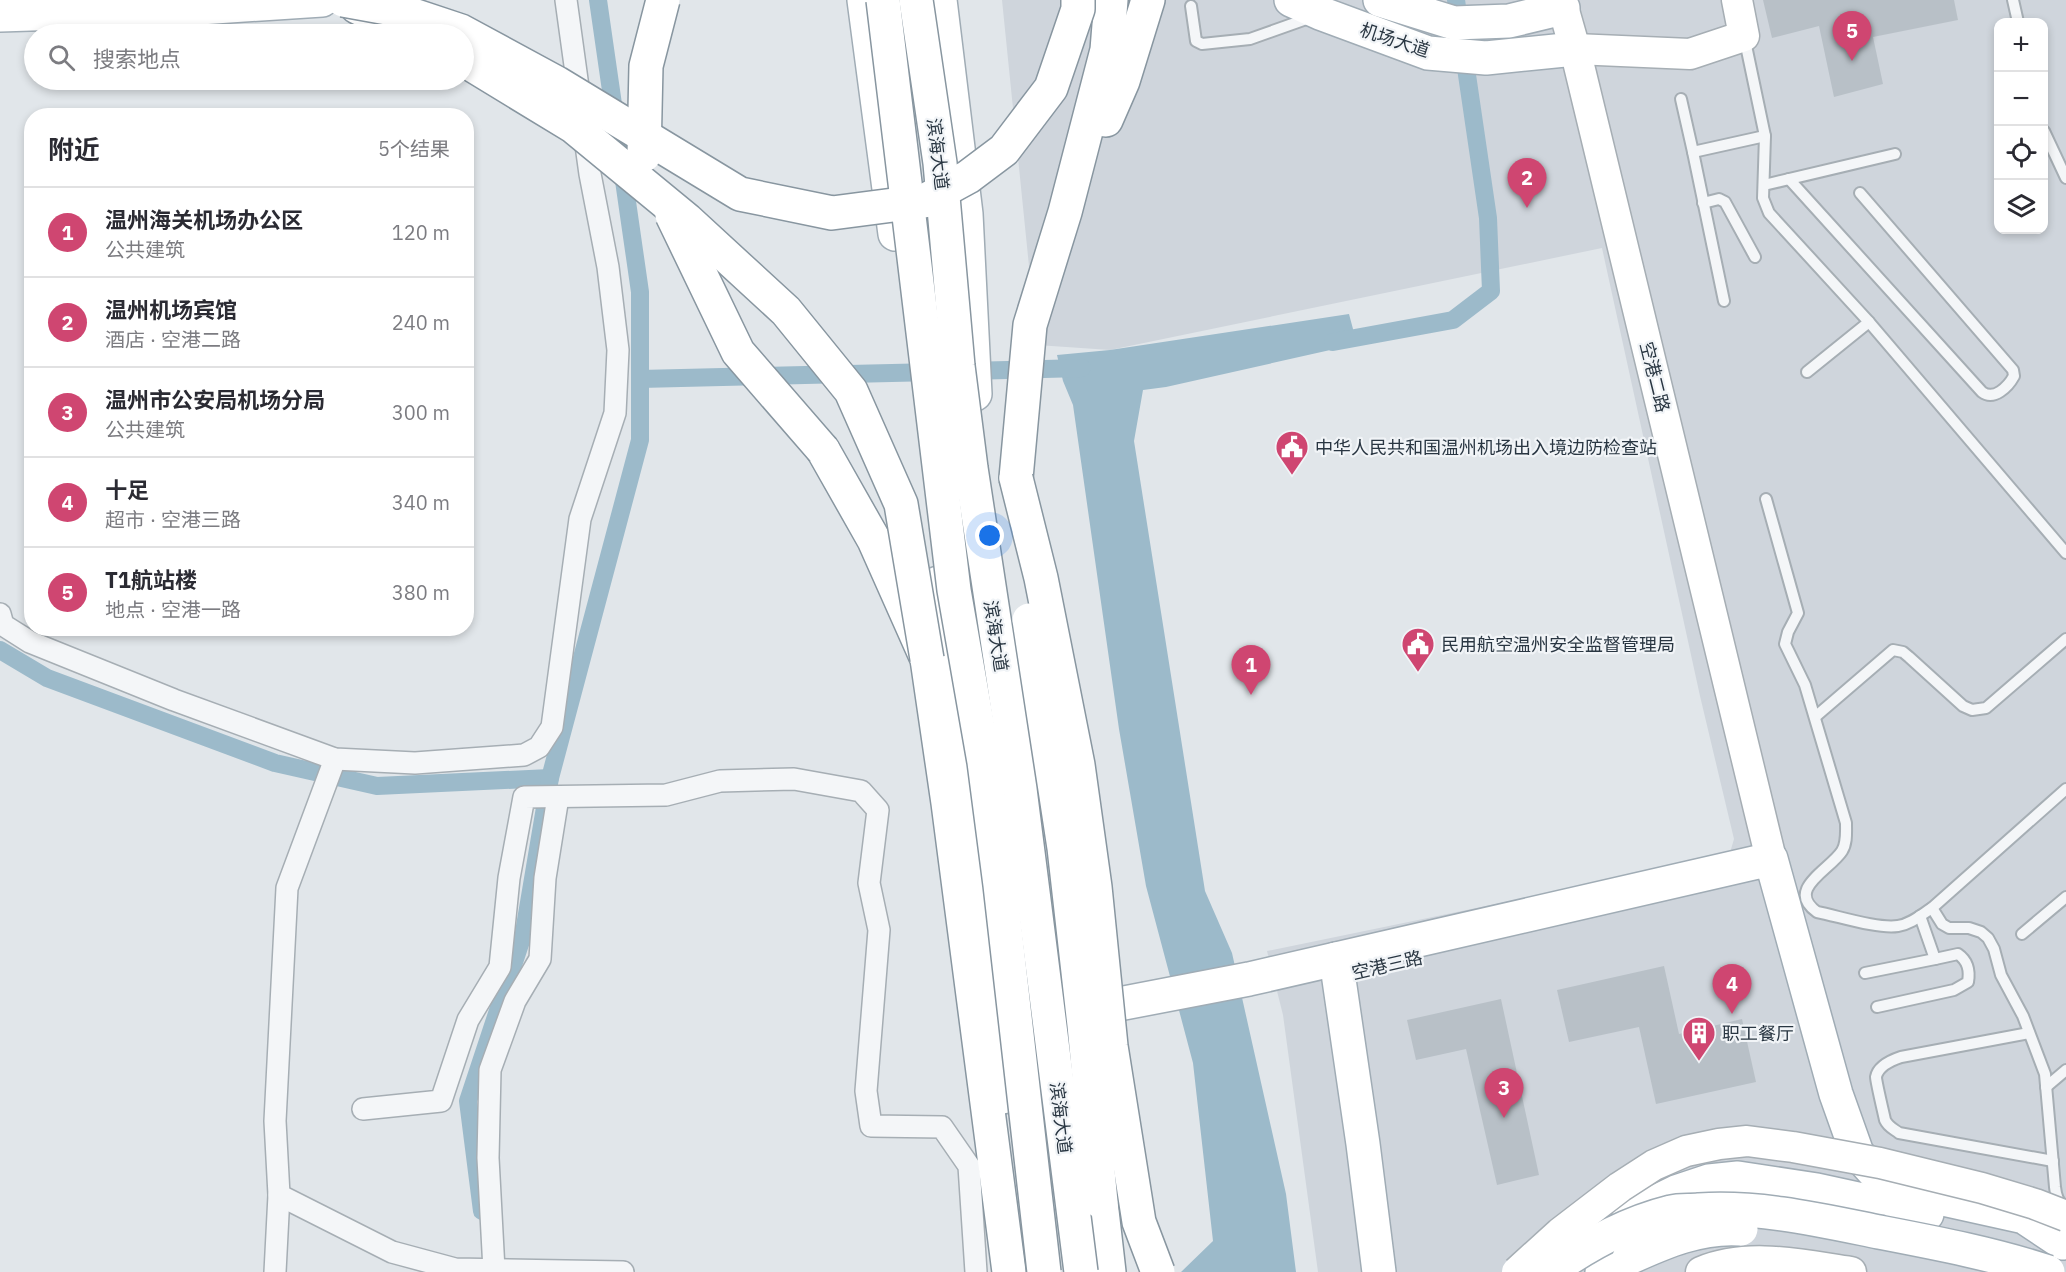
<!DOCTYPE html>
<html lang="zh">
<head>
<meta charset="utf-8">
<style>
	body { margin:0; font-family:"IBM Plex Sans","Noto Sans SC",sans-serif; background:#f2f2f3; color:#2b2b33 }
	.controls { position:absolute; right:18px; top:18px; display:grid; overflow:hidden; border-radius:12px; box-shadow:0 3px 9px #0003 }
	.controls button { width:54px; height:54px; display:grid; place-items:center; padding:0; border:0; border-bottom:2px solid #e1e1e2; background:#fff; color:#2b2b33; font:30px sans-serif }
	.you { position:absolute; left:990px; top:536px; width:21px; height:21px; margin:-15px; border:4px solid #fff; border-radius:50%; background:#1a73e8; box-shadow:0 0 0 9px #1a73e833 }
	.badge { display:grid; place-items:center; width:39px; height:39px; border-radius:50%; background:#cf4671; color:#fff; font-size:20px; font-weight:700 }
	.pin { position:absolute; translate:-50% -50px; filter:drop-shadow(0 2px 3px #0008) }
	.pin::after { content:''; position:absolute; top:32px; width:21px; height:18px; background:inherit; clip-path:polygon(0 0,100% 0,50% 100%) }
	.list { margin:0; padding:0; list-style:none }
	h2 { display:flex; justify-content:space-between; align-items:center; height:78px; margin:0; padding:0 24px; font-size:26px }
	h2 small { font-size:20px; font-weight:400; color:#7c7c81 }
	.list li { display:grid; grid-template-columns:39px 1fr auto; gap:18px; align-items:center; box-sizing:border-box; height:90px; padding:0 24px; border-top:2px solid #e1e1e2 }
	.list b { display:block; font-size:22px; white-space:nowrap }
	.list p { margin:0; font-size:20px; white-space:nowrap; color:#7c7c81 }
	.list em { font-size:20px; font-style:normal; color:#7c7c81 }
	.icon { flex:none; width:33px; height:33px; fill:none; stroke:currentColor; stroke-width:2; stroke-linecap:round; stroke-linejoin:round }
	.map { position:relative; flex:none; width:2066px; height:1272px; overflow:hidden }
	.search { position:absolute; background:#fff; box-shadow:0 3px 9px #0003; left:24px; top:24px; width:450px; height:66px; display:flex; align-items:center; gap:15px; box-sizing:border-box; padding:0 21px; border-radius:33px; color:#7c7c81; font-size:22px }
	.panel { position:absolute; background:#fff; box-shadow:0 3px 9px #0003; left:24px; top:108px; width:450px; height:528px; border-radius:24px }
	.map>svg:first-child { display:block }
	.built { fill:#cfd5dc; fill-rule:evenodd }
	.water { fill:#9cbaca }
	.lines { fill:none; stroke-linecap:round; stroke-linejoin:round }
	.canal { stroke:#9cbaca; stroke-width:18 }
	.building { fill:#b8c0c7 }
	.lane-casing { stroke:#a6aeb4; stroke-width:14 }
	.street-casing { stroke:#a6aeb4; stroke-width:24 }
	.secondary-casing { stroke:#a6aeb4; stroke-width:33 }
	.primary-casing { stroke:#a0acb5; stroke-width:36 }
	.highway-casing { stroke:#8896a0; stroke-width:36 }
	.lane { stroke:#f4f6f8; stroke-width:10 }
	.street { stroke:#f4f6f8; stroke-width:21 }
	.secondary { stroke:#fff; stroke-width:30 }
	.primary { stroke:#fff; stroke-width:33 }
	.highway { stroke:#fff; stroke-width:33 }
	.secondary-bridge-casing { stroke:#a6aeb4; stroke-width:33; stroke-linecap:butt }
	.primary-bridge-casing { stroke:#a0acb5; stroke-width:36; stroke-linecap:butt }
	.highway-bridge-casing { stroke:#8896a0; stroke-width:36; stroke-linecap:butt }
	.secondary-bridge { stroke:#fff; stroke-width:30 }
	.primary-bridge { stroke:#fff; stroke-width:33 }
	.highway-bridge { stroke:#fff; stroke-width:33 }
	.labels { text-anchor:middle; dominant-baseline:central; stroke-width:4.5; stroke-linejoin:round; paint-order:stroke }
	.street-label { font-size:18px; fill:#293642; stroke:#f1f4f7 }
	.poi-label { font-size:18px; fill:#293642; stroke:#f1f4f7; text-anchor:start }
</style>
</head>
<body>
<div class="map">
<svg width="2066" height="1272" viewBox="0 0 2066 1272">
	<rect width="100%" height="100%" fill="#e1e6ea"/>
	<path class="built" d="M1002,0H2066V1272H1318L1283,1015L1267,951L1729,856L1734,839L1700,696L1602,248L1110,350L1037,345ZM1998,22H2044V230H1998Z"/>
	<polygon class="water" points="1349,314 1357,344 1166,387 1143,390 1134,441 1205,891 1232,953 1286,1194 1296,1272 1181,1272 1213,1241 1193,1063 1146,886 1119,729 1073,405 1063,381 1057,355 1110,350"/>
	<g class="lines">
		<g class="canal">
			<polyline points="1333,342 1453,320 1491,291 1488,218 1456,0"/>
			<polyline points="966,371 1082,368"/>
			<polyline points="640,379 935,372"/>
			<polyline points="0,650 47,678 275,763 377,786 550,778"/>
			<polyline points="482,1211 468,1101 524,932 550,778 640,440 640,292 598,0"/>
		</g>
	</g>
	<g class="building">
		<polygon points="1763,0 1954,0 1958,20 1873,37 1883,84 1834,97 1819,26 1772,38"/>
		<polygon points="1664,966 1679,1034 1742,1019 1756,1082 1656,1104 1639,1027 1569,1042 1557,990"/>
		<polygon points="1501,999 1539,1175 1497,1185 1466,1049 1416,1060 1407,1020"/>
	</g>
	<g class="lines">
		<g class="lane-casing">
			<g id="lane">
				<polyline points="2013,0 2018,22"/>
				<polyline points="1191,6 1196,41 1202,44 1250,39 1312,17"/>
				<polyline points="1744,36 1765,136 1763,198 1769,213 1869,322 2066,553"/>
				<polyline points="1681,99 1693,152 1765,136"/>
				<polyline points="2044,131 2066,178"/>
				<polyline points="1693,152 1724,301"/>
				<path d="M1789,179L1982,392C1994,401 2008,387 2014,376L2013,370L1860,193"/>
				<polyline points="1764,185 1895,154"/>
				<polyline points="1703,203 1719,199 1725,202 1755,257"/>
				<polyline points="1807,372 1869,322"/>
				<path d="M1766,499L1798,613L1788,632L1785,644L1805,685L1846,823C1846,833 1847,843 1842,851C1830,870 1785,889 1817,912C1838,916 1877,929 1898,926C1911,924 1921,915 1932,908L2066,789"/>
				<polyline points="1815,717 1893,650 1903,652 1909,657 1963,706 1972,710 1986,708 2066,639"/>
				<path d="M1932,908L1942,924L1949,928H1969L1981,932L1988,938L1994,949L2001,975L2023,1016L2045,1074L2055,1187C2056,1196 2058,1202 2065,1207"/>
				<polyline points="2022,934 2066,897"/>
				<polyline points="1865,973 1935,959 1920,916"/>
				<path d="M1877,1007L1954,990L1968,982C1970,970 1968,961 1958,954L1935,959"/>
				<path d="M2029,1033L1901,1057C1892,1060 1878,1066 1876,1077C1876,1082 1884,1115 1885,1120C1888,1127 1894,1129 1899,1133L2053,1161"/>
				<polyline points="2046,1087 2066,1070"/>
			</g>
		</g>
		<g class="street-casing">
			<g id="street">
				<polyline points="0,614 3,625 30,642 174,700 335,759 415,763 524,755 539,747 552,727 580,519 615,413 618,350 608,267 590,174 566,0"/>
				<polyline points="335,759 287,888 275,1121 279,1195 392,1252 455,1269 623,1272"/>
				<polyline points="363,1109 441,1101 468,1020 500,967 509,878 524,797 666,795 720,781 794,779 861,791 878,810 869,883 879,930 866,1091 871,1126 942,1127 969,1166 976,1272"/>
				<polyline points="494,1270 488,1158 490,1070 515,1001 540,959 545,878 558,797"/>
				<polyline points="275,1272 279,1195"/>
			</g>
		</g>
		<g class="secondary-casing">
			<g id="secondary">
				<polyline points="1561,0 1575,49 1771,859"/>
				<polyline points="1575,49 1690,54 1744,36 1737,0"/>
				<path d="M1701,1272C1748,1252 1802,1265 1851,1272"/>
			</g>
		</g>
		<g class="primary-casing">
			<g id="primary">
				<polyline points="864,0 895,234"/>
				<polyline points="940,0 966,214 975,394"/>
				<polyline points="1291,0 1320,13 1428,53 1486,58 1575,49"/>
				<polyline points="1380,0 1454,23 1509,21 1563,8"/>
				<polyline points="0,15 185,9 322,0"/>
				<polyline points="938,583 1003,1097"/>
				<polyline points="1055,941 1069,1038"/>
				<polyline points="1336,959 1363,1144 1379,1272"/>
				<polyline points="994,1028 1249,979 1771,859 1836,1094 1857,1153 1875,1173 1900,1187 1920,1194 2024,1217 2063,1243"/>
				<polyline points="1629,1215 1676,1192 1709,1181 1738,1178 1817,1190 1927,1214"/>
				<polyline points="1602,1272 1629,1258"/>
			</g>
		</g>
		<g class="highway-casing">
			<g id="highway">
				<polyline points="357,7 412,34"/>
				<polyline points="1106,120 1123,81 1148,0"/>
				<polyline points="823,450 874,540 927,659 948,803 1009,1272"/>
				<polyline points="1016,478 1030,325 1065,212 1107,50 1111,0"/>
				<polyline points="1101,1202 1109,1272"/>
			</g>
		</g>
		<use href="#lane" class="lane"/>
		<use href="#street" class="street"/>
		<use href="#secondary" class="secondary"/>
		<use href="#primary" class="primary"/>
		<use href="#highway" class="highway"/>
		<g class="secondary-bridge-casing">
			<polyline id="secondary-bridge" points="1517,1272 1560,1233 1620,1187 1654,1165 1686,1151 1719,1144 1747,1141 1793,1147 1880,1163 1982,1188 2035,1204 2066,1216"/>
		</g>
		<g class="primary-bridge-casing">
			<g id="primary-bridge">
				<path d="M1629,1258C1664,1242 1701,1226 1741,1229"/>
				<path d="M1549,1272C1585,1246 1627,1223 1671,1212C1680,1210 1690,1211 1699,1210C1760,1206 1820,1220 1879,1232C1936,1243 1994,1254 2048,1272"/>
			</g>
		</g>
		<g class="highway-bridge-casing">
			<g id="highway-bridge">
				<polyline points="343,0 398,10 461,31 557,83 740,194 832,213 924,201 968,177 1004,150 1051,88 1078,9 1078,0"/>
				<polyline points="883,0 954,590 984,762 1000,885 1044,1272"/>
				<polyline points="916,0 940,163 958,366 971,468 1020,789 1081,1272"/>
				<polyline points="464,60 574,127 687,220 786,311 851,391 901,504 927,659"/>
				<polyline points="644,155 646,66 663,0"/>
				<polyline points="672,215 738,352 823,450"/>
				<polyline points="1016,478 1041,578 1078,765 1095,887 1111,1046 1139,1222 1158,1272"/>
				<polyline points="1029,620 1064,848 1084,1025 1101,1202"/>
			</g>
		</g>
		<use href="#secondary-bridge" class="secondary-bridge"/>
		<use href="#primary-bridge" class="primary-bridge"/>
		<use href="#highway-bridge" class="highway-bridge"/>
	</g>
	<defs>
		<g id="civic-pin" transform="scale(1.725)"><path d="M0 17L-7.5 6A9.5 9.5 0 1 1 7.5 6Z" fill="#cf4671" stroke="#f1f4f7"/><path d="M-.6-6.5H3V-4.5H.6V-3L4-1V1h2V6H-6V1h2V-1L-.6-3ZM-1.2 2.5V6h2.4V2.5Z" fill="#fff"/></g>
		<g id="building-pin" transform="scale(1.725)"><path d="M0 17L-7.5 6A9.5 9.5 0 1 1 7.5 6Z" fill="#cf4671" stroke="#f1f4f7"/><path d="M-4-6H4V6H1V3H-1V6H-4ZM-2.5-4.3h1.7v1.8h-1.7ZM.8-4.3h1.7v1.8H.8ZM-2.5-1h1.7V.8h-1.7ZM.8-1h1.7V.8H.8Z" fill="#fff"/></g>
	</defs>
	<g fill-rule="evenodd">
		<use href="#civic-pin" x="1292" y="447"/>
		<use href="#civic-pin" x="1418" y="644"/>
		<use href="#building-pin" x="1699" y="1033"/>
	</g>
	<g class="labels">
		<g class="street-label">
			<text transform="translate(1395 40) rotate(18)">机场大道</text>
			<text transform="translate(938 154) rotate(83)">滨海大道</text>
			<text transform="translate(1655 377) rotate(76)">空港二路</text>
			<text transform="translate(996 636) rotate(81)">滨海大道</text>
			<text transform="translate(1387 965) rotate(-13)">空港三路</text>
			<text transform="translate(1061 1118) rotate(83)">滨海大道</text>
		</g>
		<g class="poi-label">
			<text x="1315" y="447">中华人民共和国温州机场出入境边防检查站</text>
			<text x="1441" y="644">民用航空温州安全监督管理局</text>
			<text x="1722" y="1033">职工餐厅</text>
		</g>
	</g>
</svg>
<div class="controls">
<button>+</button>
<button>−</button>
<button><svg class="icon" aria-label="locate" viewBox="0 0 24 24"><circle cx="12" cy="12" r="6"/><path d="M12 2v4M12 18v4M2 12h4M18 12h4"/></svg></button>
<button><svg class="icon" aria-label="layers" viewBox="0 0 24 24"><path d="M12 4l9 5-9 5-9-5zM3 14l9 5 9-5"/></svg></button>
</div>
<div class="you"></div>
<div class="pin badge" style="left:1251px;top:695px">1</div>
<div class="pin badge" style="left:1527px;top:208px">2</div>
<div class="pin badge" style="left:1504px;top:1118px">3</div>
<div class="pin badge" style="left:1732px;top:1014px">4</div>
<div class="pin badge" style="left:1852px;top:61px">5</div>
<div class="search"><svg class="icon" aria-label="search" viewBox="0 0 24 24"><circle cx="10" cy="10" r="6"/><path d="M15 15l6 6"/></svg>搜索地点</div>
<section class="panel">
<h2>附近<small>5个结果</small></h2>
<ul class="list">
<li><span class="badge">1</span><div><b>温州海关机场办公区</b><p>公共建筑</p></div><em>120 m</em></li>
<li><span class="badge">2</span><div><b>温州机场宾馆</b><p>酒店 · 空港二路</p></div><em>240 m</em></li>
<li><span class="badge">3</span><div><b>温州市公安局机场分局</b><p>公共建筑</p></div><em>300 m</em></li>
<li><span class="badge">4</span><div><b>十足</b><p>超市 · 空港三路</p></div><em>340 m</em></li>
<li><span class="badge">5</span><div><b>T1航站楼</b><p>地点 · 空港一路</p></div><em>380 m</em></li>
</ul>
</section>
</div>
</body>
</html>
